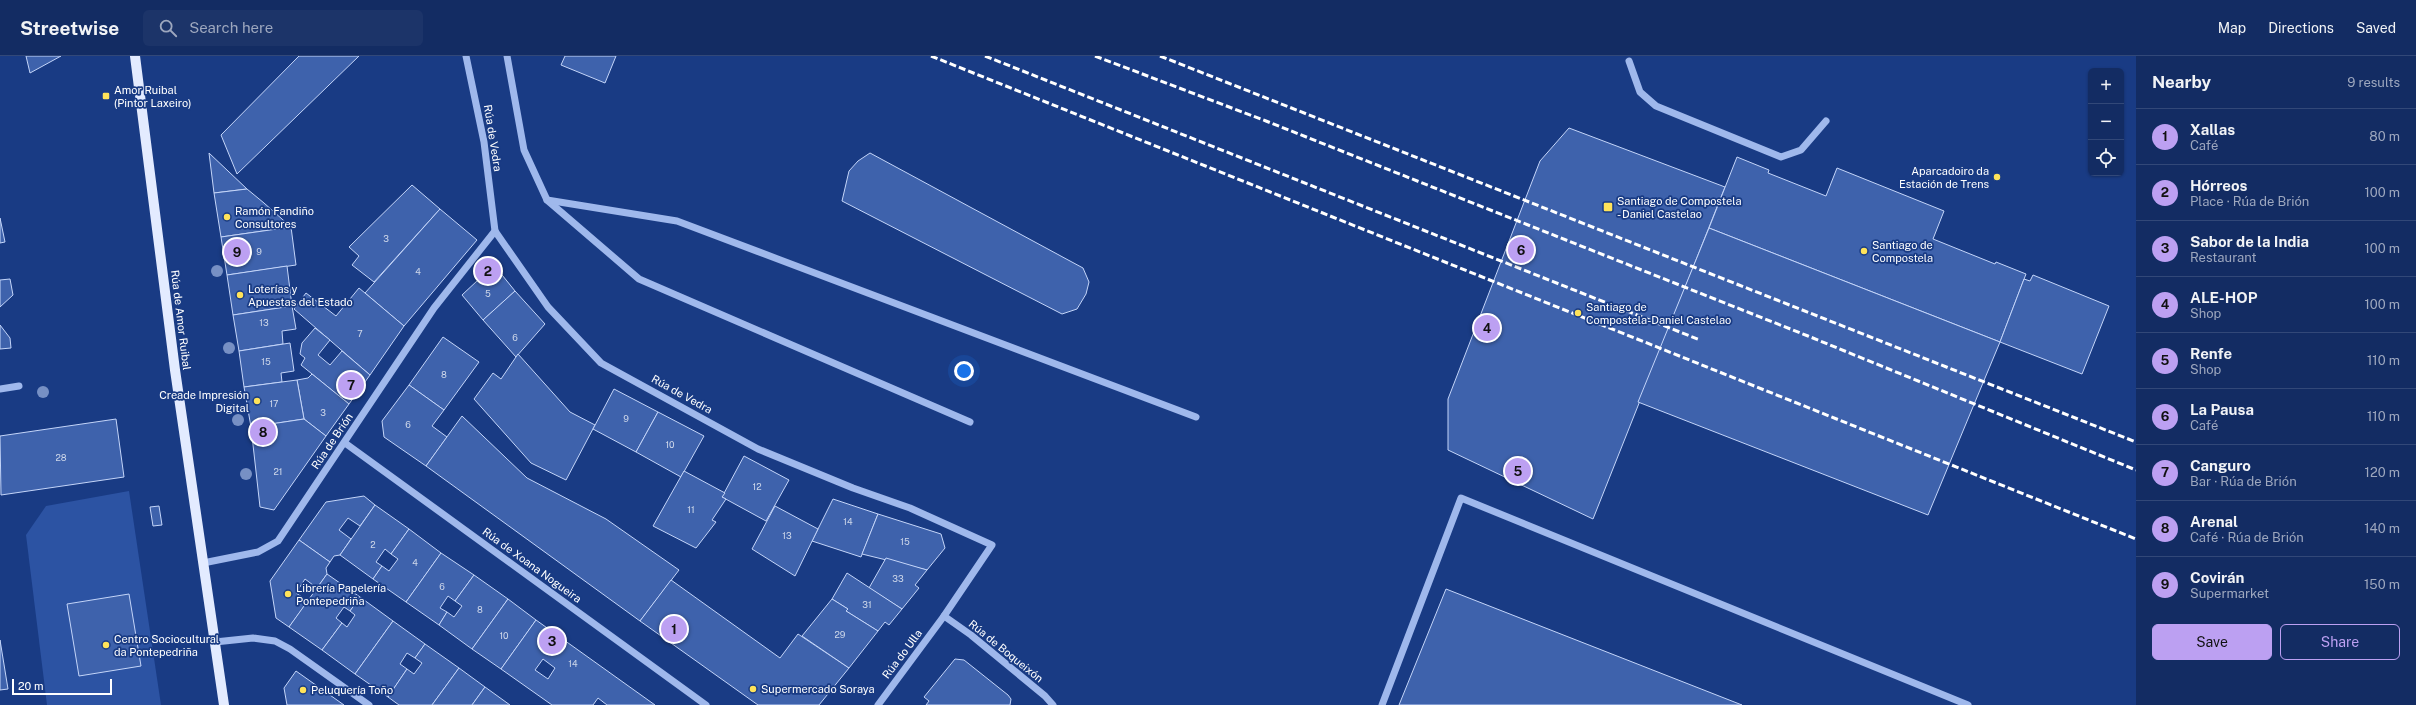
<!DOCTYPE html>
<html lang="en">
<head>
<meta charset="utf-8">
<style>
	body { margin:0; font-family:"Public Sans",sans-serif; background:#1c3469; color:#f1f3f6 }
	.controls { position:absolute; right:12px; top:12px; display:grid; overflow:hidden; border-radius:6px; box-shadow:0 1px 3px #0004 }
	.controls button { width:36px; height:36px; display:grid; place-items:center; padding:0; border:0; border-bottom:1px solid #324878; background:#132c63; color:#f1f3f6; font:20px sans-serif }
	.scale { position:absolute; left:12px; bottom:10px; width:100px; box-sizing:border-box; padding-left:4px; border:2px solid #fff; border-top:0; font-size:11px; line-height:14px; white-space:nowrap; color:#fff; -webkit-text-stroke:3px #193b84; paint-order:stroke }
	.you { position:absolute; left:964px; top:315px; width:14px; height:14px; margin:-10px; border:3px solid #fff; border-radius:50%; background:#1a73e8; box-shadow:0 0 0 6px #1a73e833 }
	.badge { display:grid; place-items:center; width:26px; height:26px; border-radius:50%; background:#bca0f2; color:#111; font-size:13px; font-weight:700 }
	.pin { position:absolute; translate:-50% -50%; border:2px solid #fff; box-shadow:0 1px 4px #0006 }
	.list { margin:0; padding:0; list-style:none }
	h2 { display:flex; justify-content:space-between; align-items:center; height:52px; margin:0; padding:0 16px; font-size:17px }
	h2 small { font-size:13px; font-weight:400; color:#9da7be }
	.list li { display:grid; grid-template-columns:26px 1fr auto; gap:12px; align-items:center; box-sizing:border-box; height:56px; padding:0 16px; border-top:1px solid #324878 }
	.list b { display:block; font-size:15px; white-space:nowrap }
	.list p { margin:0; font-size:13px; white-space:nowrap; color:#9da7be }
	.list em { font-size:13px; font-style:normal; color:#9da7be }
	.actions { display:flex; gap:8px; padding:12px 16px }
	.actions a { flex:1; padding:9px 0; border:1px solid #bca0f2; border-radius:6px; text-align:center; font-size:14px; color:#bca0f2 }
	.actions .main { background:#bca0f2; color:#111 }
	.icon { flex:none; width:22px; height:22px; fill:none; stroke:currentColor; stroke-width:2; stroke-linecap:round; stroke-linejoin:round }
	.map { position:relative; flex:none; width:2136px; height:649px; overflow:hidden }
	header { display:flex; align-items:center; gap:24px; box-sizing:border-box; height:56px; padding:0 20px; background:#132c63; border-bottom:1px solid #324878 }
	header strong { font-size:19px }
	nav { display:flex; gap:22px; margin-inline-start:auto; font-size:14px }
	.search { width:280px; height:36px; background:#1c3469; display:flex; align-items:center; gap:10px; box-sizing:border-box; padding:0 14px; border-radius:6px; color:#9da7be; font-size:15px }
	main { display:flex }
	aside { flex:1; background:#132c63 }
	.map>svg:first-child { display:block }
	.green { fill:#2c53a3 }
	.building { fill:#3e62ac; stroke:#c4d5f9; fill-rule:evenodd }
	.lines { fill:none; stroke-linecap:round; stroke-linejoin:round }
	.minor { stroke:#9fb8ec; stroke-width:7 }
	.major { stroke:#e3ebff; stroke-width:10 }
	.rail { stroke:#fff; stroke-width:3; stroke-dasharray:7 3; stroke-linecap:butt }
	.tree { fill:#7790c4 }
	.poi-dot { fill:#ffe35a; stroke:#193b84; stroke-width:1.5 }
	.labels { text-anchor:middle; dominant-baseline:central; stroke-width:3.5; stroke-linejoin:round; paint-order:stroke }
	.number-label { font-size:9px; fill:#cfd8ea }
	.poi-label { font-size:11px; fill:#fff; stroke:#193b84; text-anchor:start }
	.street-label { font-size:11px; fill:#fff; stroke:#193b84 }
</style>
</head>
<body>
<header>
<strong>Streetwise</strong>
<div class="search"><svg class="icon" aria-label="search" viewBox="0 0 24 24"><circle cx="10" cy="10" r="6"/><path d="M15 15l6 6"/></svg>Search here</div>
<nav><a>Map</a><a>Directions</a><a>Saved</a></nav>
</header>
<main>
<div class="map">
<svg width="2136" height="649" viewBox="0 0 2136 649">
	<rect width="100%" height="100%" fill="#193b84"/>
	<polygon class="green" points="129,435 161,649 47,649 26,479 46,450"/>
	<g class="building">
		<polygon points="26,0 61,0 30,17"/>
		<polygon points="299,0 359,0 237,118 221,79"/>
		<polygon points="565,0 616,0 605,27 561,9"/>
		<polygon points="1569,72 1725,131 1593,463 1448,394 1448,343 1540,105"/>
		<polygon points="209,97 247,133 214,137"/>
		<polygon points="870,97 1083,212 1089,226 1086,238 1077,253 1062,258 842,145 849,115 858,105"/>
		<polygon points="1737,101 1769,114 1768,117 1826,140 1837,112 1944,155 1933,183 1995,208 1996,206 2026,218 2000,286 1709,172"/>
		<polygon points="412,129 440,153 374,226 352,209 359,200 349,191"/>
		<polygon points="247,133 264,147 291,171 221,181 214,137"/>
		<polygon points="440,153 477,184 404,270 365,237"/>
		<polygon points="0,162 5,186 0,187"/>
		<polygon points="291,171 296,209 227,219 221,181"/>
		<polygon points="1709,172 2000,286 1928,459 1638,346"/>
		<polygon points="494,209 515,235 483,264 462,239"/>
		<polygon points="287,210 292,250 233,259 227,219"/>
		<polygon points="2033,219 2109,250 2082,318 2000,286 2024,223 2030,225"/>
		<polygon points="10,223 13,239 0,251 0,224"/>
		<polygon points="359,232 404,270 370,319 294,253 306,237 336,260"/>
		<polygon points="515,235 545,268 516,301 483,264"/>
		<polygon points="292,250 296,273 282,275 283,288 239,295 233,259"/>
		<polygon points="0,269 10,282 11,292 0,293"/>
		<polygon points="315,272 330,284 318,299 330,309 342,295 370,319 349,348 301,309 305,302 300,298 302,287"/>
		<polygon points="443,281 479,306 444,354 409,329"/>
		<polygon points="290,287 294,315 281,317 282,326 244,331 239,295"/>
		<polygon points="518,298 570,356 595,369 566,424 531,407 474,343 493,317 501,323"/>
		<polygon points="312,318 349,348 326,380 304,363 297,324 308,322"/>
		<polygon points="297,324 304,363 251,371 244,331"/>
		<polygon points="409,329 444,354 432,370 447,381 426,410 384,381 382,365"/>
		<polygon points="614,333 658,356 636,396 593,373"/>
		<polygon points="658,356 704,380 681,421 636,396"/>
		<polygon points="462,360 527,422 606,463 679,514 640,565 426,410"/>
		<polygon points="116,363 124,421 1,439 0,380"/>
		<polygon points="304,363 326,380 274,454 260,451 251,371"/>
		<polygon points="744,400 789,424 766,465 722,441"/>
		<polygon points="684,415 725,437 722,441 726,443 712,464 716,466 696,492 653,470"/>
		<polygon points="364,440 375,449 360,470 348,462 339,474 351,483 340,499 334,500 330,506 299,484 326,446"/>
		<polygon points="833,443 878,458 861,501 812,485"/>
		<polygon points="375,449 409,473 391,498 385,493 376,506 382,510 373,523 340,499"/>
		<polygon points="159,450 162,469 153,470 150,451"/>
		<polygon points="775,450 818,473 795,520 752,493"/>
		<polygon points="878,458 941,478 945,492 927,514 862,498"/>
		<polygon points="409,473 441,497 406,546 373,523 382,510 389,515 398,503 391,498"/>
		<polygon points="299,484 330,506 326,512 327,518 317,532 305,523 296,537 308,545 289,571 276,562 270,525"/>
		<polygon points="441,497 474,519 455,545 448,540 440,552 447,556 439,569 406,546"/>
		<polygon points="886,502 927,514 915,529 919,532 902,553 869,532"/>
		<polygon points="847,517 902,553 889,569 885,566 878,575 846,555 848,553 832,543"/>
		<polygon points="327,518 360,541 350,555 344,551 336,562 342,567 322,594 289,571"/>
		<polygon points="474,519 508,543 472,593 439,569 447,556 454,561 462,550 455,545"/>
		<polygon points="671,524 780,602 798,578 849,612 819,649 758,649 640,565"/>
		<polygon points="1446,533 1742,649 1399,649"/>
		<polygon points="129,538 141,610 79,620 67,548"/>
		<polygon points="360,541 393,565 355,618 322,594 342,567 347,571 355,559 350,555"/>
		<polygon points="508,543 536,564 501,613 472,593"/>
		<polygon points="832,543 848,553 846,555 878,575 849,612 802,580"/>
		<path d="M536,564L655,649H607L598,642L593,649H552L501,613ZM543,603L555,612L548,623L535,614Z"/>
		<polygon points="393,565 425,588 415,602 407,597 400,608 407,613 388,641 355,618"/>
		<polygon points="0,584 8,633 0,634"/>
		<polygon points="425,588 459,612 432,649 399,649 388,641 407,613 414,618 422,607 415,602"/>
		<polygon points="955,603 964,604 1008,639 1011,643 1010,649 926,649 929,645 924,641"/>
		<polygon points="459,612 485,631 472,649 432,649"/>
		<polygon points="296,615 344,649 287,649 284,632"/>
		<polygon points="485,631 510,649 472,649"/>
	</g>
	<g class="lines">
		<g class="minor">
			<polyline points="466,0 484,86 495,175 548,251 601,307 758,393 853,432 910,452 992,489 944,560 878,649"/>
			<polyline points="507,0 524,94 547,144 639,223 970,366"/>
			<polyline points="1629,5 1640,36 1656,50 1781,101 1801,94 1826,65"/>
			<polyline points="547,144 677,165 1196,361"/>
			<polyline points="0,333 19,330"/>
			<polyline points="345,387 706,649"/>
			<polyline points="203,507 258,496 278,485 434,252 495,175"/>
			<polyline points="944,560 971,579 1045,640 1053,649"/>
			<polyline points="215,586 253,582 275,585 290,593 369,649"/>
			<polyline points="1382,649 1461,442 1968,649"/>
		</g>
		<polyline class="major" points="135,0 175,314 224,649"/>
		<g class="rail">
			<polyline points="931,0 2136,483"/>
			<polyline points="985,0 1700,284"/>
			<polyline points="1095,0 1266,65 1808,280 2136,414"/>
			<polyline points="1160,0 2136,386"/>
		</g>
	</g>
	<g class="tree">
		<circle cx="217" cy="215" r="6"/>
		<circle cx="229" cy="292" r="6"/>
		<circle cx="43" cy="336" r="6"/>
		<circle cx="238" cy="364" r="6"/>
		<circle cx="246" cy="418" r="6"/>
	</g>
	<g class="poi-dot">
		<rect x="102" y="36" width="8" height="8" rx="2"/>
		<circle cx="1997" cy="121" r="4"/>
		<rect x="1603" y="146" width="10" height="10" rx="2"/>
		<circle cx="227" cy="161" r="4"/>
		<circle cx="1864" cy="195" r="4"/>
		<circle cx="240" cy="239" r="4"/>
		<circle cx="1578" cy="257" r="4"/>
		<circle cx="257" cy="345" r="4"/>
		<circle cx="288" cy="538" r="4"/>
		<circle cx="106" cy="589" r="4"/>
		<circle cx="753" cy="633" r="4"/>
		<circle cx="303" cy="634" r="4"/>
	</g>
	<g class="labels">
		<g class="number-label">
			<text x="386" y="182">3</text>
			<text x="259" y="195">9</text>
			<text x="418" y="215">4</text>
			<text x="488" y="237">5</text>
			<text x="264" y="266">13</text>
			<text x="360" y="277">7</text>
			<text x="515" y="281">6</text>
			<text x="266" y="305">15</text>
			<text x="444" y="318">8</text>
			<text x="274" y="347">17</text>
			<text x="323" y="356">3</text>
			<text x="626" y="362">9</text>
			<text x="408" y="368">6</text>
			<text x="670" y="388">10</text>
			<text x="61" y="401">28</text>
			<text x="278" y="415">21</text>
			<text x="757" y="430">12</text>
			<text x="691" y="453">11</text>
			<text x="848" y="465">14</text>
			<text x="787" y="479">13</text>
			<text x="905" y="485">15</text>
			<text x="373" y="488">2</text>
			<text x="415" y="506">4</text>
			<text x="898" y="522">33</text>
			<text x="442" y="530">6</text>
			<text x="867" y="548">31</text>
			<text x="480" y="553">8</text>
			<text x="840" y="578">29</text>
			<text x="504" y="579">10</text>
			<text x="573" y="607">14</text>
		</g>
		<g class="poi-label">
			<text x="114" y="34">Amor Ruibal<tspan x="114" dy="13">(Pintor Laxeiro)</tspan></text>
			<text x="1989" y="115" text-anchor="end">Aparcadoiro da<tspan x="1989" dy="13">Estación de Trens</tspan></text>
			<text x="1617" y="145">Santiago de Compostela<tspan x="1617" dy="13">- Daniel Castelao</tspan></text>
			<text x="235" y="155">Ramón Fandiño<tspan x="235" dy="13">Consultores</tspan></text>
			<text x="1872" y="189">Santiago de<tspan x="1872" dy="13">Compostela</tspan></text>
			<text x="248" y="233">Loterías y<tspan x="248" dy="13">Apuestas del Estado</tspan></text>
			<text x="1586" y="251">Santiago de<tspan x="1586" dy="13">Compostela-Daniel Castelao</tspan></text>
			<text x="249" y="339" text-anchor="end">Creade Impresión<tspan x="249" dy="13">Digital</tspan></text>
			<text x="296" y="532">Librería Papelería<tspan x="296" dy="13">Pontepedriña</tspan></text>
			<text x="114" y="583">Centro Sociocultural<tspan x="114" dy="13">da Pontepedriña</tspan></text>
			<text x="761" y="633">Supermercado Soraya</text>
			<text x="311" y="634">Peluquería Toño</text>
		</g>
		<g class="street-label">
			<text transform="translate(493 82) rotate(81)">Rúa de Vedra</text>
			<text transform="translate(181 264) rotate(83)">Rúa de Amor Ruibal</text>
			<text transform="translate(682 338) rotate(29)">Rúa de Vedra</text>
			<text transform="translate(332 385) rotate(-56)">Rúa de Brión</text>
			<text transform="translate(532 509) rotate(36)">Rúa de Xoana Nogueira</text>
			<text transform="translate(1006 595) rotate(39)">Rúa de Boqueixón</text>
			<text transform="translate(902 598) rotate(-53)">Rúa do Ulla</text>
		</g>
	</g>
</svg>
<div class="controls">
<button>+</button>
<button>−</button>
<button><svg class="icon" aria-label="locate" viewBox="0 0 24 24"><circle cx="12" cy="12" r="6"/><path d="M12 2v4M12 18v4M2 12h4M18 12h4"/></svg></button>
</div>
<div class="scale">20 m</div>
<div class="you"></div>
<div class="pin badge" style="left:674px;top:573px">1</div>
<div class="pin badge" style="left:488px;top:215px">2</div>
<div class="pin badge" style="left:552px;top:585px">3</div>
<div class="pin badge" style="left:1487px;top:272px">4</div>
<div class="pin badge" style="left:1518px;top:415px">5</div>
<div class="pin badge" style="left:1521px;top:194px">6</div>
<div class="pin badge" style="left:351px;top:329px">7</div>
<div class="pin badge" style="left:263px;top:376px">8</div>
<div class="pin badge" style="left:237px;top:196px">9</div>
</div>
<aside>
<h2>Nearby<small>9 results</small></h2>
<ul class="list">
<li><span class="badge">1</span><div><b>Xallas</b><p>Café</p></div><em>80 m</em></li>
<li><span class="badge">2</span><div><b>Hórreos</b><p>Place · Rúa de Brión</p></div><em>100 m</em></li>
<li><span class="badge">3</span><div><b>Sabor de la India</b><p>Restaurant</p></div><em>100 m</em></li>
<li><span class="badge">4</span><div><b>ALE-HOP</b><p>Shop</p></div><em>100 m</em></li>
<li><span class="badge">5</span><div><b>Renfe</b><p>Shop</p></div><em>110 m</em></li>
<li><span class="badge">6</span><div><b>La Pausa</b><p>Café</p></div><em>110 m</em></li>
<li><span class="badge">7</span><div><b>Canguro</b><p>Bar · Rúa de Brión</p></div><em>120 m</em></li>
<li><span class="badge">8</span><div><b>Arenal</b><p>Café · Rúa de Brión</p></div><em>140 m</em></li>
<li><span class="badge">9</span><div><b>Covirán</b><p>Supermarket</p></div><em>150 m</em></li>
</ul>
<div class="actions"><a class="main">Save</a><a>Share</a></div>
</aside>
</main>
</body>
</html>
